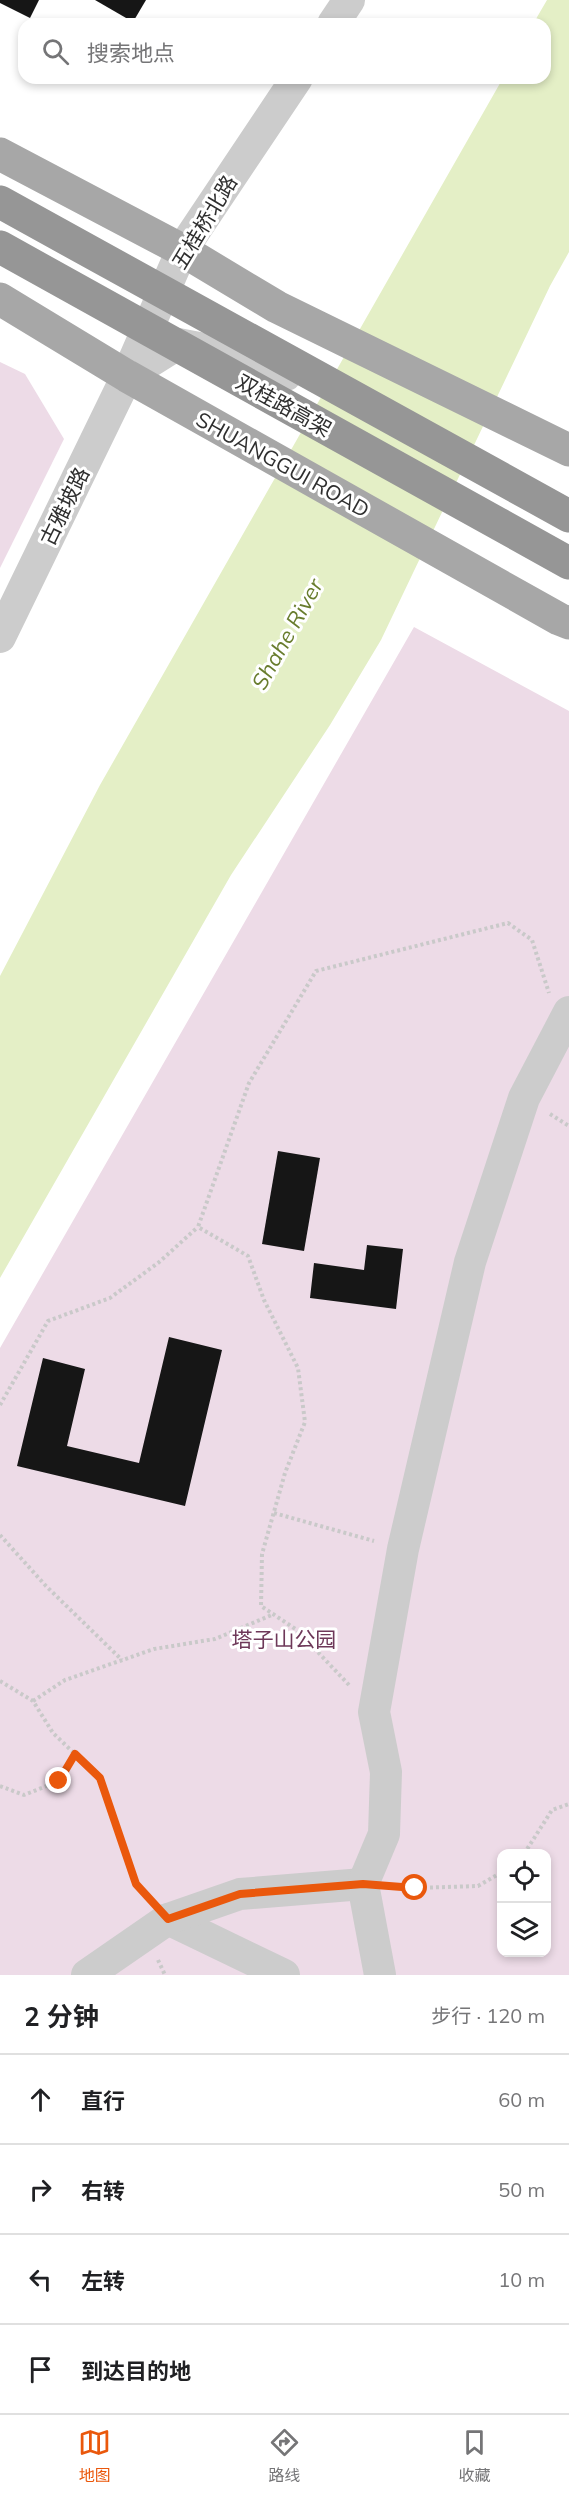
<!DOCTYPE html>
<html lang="zh">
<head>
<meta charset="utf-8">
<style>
	body { margin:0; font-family:Mulish,"Noto Sans SC",sans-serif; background:#f2f2f2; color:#202124 }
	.controls { position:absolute; right:18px; bottom:18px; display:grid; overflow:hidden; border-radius:12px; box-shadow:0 3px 9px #0003 }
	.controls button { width:54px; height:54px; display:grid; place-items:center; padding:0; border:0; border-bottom:2px solid #e0e0e0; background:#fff; color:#202124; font:30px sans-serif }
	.stop { position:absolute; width:18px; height:18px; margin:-14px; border:4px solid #ea580c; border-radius:50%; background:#fff }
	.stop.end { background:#ea580c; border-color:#fff; box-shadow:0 2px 6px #0008 }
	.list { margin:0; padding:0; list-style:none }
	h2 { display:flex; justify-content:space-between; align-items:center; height:78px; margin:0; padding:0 24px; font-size:26px }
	h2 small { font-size:20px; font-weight:400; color:#757577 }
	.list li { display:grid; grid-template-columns:39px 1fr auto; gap:18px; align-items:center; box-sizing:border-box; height:90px; padding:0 24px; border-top:2px solid #e0e0e0 }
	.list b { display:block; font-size:22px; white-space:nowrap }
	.list em { font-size:20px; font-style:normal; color:#757577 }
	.icon { flex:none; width:33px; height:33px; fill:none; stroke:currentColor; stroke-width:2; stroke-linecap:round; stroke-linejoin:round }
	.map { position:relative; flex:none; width:569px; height:1975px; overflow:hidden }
	.search { position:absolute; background:#fff; box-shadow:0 3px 9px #0003; left:18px; right:18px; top:18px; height:66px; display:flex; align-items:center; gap:15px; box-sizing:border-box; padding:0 21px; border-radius:18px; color:#757577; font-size:22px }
	.sheet { height:438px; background:#fff }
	nav { display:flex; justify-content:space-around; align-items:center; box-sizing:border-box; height:84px; border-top:2px solid #e0e0e0; background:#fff; font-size:16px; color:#757577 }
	nav a { display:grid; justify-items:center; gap:3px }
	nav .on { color:#ea580c }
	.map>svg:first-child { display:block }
	.green { fill:#eddbe7; fill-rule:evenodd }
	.water { fill:#e4efc6 }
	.building { fill:#161616 }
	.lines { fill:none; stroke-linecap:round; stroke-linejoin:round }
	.path { stroke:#c9c9c9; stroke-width:4; stroke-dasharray:3 3; stroke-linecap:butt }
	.minor { stroke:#ccc; stroke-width:32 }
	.major { stroke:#a7a7a7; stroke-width:33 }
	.highway-bridge { stroke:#969696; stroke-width:33 }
	.route { stroke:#ea580c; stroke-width:8 }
	.labels { text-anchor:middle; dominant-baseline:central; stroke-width:6; stroke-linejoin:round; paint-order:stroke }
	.street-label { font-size:21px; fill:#2f2f2f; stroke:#fff }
	.park-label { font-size:21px; fill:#6e3859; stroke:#fff }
	.water-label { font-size:22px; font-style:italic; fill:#697d2e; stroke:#fff }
</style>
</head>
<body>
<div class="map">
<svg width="569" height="1975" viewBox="0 0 569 1975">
	<rect width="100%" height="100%" fill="#fff"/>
	<g class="green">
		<polygon points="0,362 25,374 64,439 0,568"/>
		<path d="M414,627L569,711V1975H0V1348ZM502,1854H546V1952H502Z"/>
	</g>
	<polygon class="water" points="547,0 569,0 569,252 550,286 381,640 330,725 231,875 0,1278 0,976 100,785 503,78 545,78 545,24 533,24"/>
	<g class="building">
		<polygon points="0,0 39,0 30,18 0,3"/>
		<polygon points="95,0 146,0 133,22"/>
		<polygon points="278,1151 320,1158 304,1251 262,1244"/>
		<polygon points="367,1245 403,1249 396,1309 310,1298 314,1263 364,1270"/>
		<polygon points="169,1337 222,1350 185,1506 17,1466 43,1358 85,1369 67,1446 139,1463"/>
	</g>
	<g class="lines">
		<g class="path">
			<polyline points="550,1114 569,1126"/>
			<polyline points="0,1405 48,1321 110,1298 158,1263 198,1227"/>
			<polyline points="274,1513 374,1541"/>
			<polyline points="0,1535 46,1586 122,1660"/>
			<polyline points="0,1681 33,1701 53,1733 100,1778 136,1884 147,1897"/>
			<polyline points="349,1685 297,1630 261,1606 262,1554 285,1473 305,1422 298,1368 264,1300 248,1256 198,1227 249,1083 316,971 508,923 532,940 549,993"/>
			<polyline points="33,1701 65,1680 154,1649 215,1639 274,1614"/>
			<polyline points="0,1786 24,1795 59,1781 75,1754"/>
			<polyline points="524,1854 552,1810 569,1804"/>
			<polyline points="394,1887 415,1888 478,1886 502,1872"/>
			<polyline points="158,1960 165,1975"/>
		</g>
		<g class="minor">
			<polyline points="333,24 349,0"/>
			<polyline points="127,376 178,344 257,359 286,375"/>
			<polyline points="0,637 127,376 182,250 297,78"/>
			<polyline points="168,1919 284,1975"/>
			<polyline points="87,1975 168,1919 240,1894 363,1884"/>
			<polyline points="380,1975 363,1884 384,1834 386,1772 374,1712 403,1549 470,1262 524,1098 569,1012"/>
		</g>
		<g class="major">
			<polyline points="0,154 182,250 277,307 569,450"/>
			<polyline points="0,299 127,376 559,619 569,623"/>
		</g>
		<g class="highway-bridge">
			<polyline points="0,202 569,516"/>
			<polyline points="0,247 569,563"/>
		</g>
	</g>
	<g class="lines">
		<polyline class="route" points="59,1781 75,1754 100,1778 136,1884 168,1919 240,1894 363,1884 415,1888"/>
	</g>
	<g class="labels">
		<g class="street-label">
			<text transform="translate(204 222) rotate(-59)">五桂桥北路</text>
			<text transform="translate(284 405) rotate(29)">双桂路高架</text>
			<text transform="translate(283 464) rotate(29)">SHUANGGUI ROAD</text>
			<text transform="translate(64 506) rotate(-64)">古雅坡路</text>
		</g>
		<g class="park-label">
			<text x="284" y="1639">塔子山公园</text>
		</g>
		<g class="water-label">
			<text transform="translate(287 634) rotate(-61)">Shahe River</text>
		</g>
	</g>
</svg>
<div class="controls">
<button><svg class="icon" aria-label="locate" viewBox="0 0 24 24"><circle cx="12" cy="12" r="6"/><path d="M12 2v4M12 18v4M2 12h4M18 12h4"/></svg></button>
<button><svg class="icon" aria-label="layers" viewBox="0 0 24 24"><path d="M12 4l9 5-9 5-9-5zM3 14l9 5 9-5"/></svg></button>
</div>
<div class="stop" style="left:415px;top:1888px"></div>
<div class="stop end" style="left:59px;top:1781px"></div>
<div class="search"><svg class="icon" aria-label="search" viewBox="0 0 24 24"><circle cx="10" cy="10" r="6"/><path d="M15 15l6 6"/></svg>搜索地点</div>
</div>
<section class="sheet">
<h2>2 分钟<small>步行 · 120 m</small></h2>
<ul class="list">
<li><svg class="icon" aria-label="ahead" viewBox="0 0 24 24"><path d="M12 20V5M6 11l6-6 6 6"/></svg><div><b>直行</b></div><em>60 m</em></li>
<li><svg class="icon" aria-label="right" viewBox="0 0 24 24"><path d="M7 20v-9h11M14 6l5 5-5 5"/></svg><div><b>右转</b></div><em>50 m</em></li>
<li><svg class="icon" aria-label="left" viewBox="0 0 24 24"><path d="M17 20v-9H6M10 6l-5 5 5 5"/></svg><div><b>左转</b></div><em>10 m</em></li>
<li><svg class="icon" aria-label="arrive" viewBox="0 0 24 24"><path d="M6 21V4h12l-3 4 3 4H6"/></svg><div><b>到达目的地</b></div></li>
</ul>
</section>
<nav>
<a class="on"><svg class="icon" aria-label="map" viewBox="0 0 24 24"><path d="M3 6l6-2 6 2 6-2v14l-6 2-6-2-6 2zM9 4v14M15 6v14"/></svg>地图</a>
<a><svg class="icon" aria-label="directions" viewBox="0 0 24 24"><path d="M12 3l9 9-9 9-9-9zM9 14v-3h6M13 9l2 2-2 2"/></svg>路线</a>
<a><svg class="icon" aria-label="saved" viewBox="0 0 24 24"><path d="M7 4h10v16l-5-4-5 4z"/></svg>收藏</a>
</nav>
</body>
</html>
